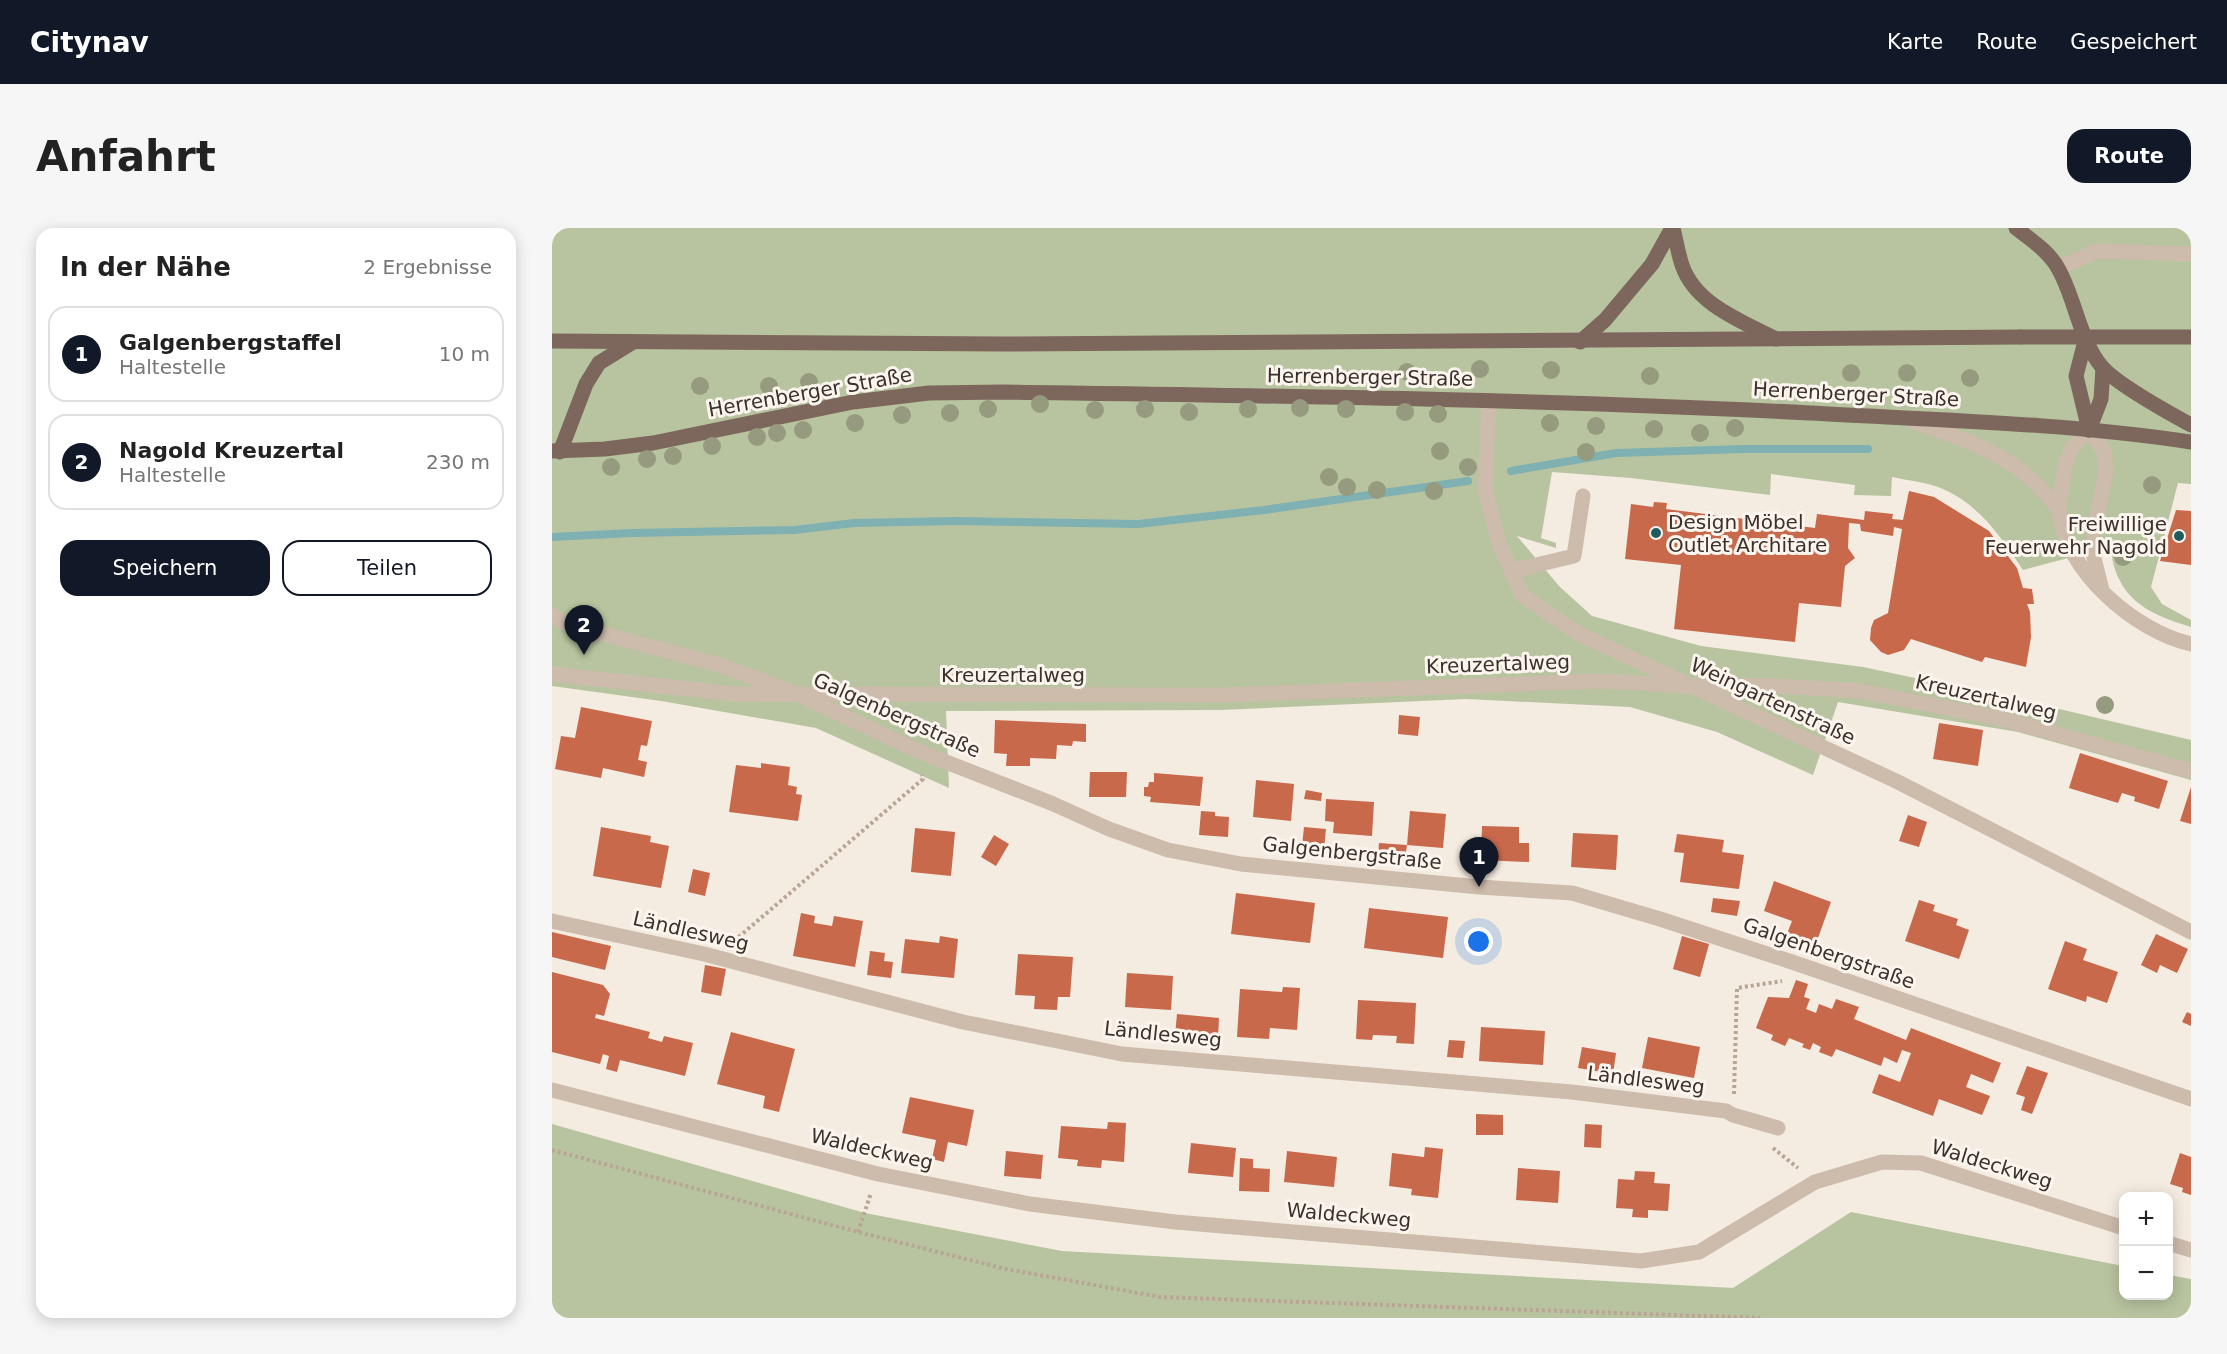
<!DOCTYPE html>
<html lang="de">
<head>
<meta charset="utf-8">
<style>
	body { margin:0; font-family:"DejaVu Sans",sans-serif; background:#f6f6f6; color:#222 }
	.controls { position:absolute; right:18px; bottom:18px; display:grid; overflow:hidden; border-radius:12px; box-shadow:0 3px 15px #0003 }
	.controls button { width:54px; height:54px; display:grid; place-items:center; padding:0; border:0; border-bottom:2px solid #e0e0e0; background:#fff; color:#222; font:30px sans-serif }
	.you { position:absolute; left:927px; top:714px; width:21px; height:21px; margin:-15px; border:4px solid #fff; border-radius:50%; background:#1a73e8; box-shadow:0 0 0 9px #1a73e833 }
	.badge { display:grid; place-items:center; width:39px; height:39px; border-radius:50%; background:#111827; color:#fff; font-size:20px; font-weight:700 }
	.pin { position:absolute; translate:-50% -50px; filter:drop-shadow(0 2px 3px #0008) }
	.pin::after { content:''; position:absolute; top:32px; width:21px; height:18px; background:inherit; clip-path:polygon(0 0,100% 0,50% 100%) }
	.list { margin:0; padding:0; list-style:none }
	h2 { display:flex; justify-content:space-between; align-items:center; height:78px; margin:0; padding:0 24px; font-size:26px }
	h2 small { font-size:20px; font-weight:400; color:#767676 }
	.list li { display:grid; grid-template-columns:39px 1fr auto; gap:18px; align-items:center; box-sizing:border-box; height:96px; margin:0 12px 12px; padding:0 12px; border:2px solid #e0e0e0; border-radius:18px }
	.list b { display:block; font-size:22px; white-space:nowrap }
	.list p { margin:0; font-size:20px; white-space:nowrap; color:#767676 }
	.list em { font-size:20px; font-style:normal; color:#767676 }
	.actions { display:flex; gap:12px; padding:18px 24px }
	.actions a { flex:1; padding:14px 0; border:2px solid #111827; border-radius:18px; text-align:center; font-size:21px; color:#111827 }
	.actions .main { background:#111827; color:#fff }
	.map { position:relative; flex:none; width:1639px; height:1090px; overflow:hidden; border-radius:18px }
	header { display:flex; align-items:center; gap:36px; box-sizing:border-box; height:84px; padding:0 30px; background:#111827; color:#fff }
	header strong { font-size:28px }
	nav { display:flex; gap:33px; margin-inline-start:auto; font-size:21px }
	.intro { display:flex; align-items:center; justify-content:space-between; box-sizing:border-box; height:144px; padding:0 36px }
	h1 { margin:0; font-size:42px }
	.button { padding:15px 27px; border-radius:18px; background:#111827; color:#fff; font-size:21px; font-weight:700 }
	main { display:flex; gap:36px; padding:0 36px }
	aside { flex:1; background:#fff; border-radius:18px; box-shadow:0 3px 15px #0003 }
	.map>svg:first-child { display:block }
	.green { fill:#b8c4a0 }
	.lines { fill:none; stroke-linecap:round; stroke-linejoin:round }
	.stream { stroke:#7fb0b2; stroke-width:8 }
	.building { fill:#c8694b }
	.path { stroke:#b9a596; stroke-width:4; stroke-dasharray:3 3; stroke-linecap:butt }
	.minor { stroke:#cdbbac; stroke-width:15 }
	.major { stroke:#7d675c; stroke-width:15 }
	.major-bridge { stroke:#7d675c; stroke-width:15 }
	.tree { fill:#969b7f }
	.poi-dot { fill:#1f5a5e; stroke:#fbf5ee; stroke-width:2 }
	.labels { text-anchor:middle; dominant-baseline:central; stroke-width:6; stroke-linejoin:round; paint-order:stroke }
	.street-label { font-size:20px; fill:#3b302b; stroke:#fbf5ee }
	.poi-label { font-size:20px; fill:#3b302b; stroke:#fbf5ee; text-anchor:start }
</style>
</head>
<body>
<header>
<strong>Citynav</strong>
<nav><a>Karte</a><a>Route</a><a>Gespeichert</a></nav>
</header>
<div class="intro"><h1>Anfahrt</h1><a class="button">Route</a></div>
<main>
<aside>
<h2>In der Nähe<small>2 Ergebnisse</small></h2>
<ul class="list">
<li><span class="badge">1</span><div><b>Galgenbergstaffel</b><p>Haltestelle</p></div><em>10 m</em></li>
<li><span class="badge">2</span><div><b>Nagold Kreuzertal</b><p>Haltestelle</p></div><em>230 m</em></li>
</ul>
<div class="actions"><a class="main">Speichern</a><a>Teilen</a></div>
</aside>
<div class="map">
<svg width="1639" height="1090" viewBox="0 0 1639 1090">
	<rect width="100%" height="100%" fill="#f4ebe1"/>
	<g class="green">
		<path d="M0,0H1639V256L1626,255L1599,359L1610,376L1639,392V399C1610,390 1581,380 1567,351C1562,342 1560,329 1558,319L1471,342C1449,309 1426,274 1386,259C1372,254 1354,252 1340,249L1339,268L1302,267L1303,257L1219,246L1218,267L1079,250L1000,244L989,310L1004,315V320L965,308L1007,358L1040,388L1149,418L1311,439L1486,476L1639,512V552L1466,504L1286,474L1261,547L1165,504L1078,479L914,471L669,482L394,483L397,560L264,500L109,473L0,458Z"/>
		<polygon points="0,896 313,985 510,1023 1181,1060 1299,984 1571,1038 1572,1068 1616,1068 1617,1047 1639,1051 1639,1090 0,1090"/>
	</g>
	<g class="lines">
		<g class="stream">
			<polyline points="959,243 1064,225 1191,221 1316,221"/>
			<polyline points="0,309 80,305 243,302 302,295 403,293 586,296 712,282 916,253"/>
		</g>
	</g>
	<g class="building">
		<polygon points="1357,263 1382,269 1437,303 1465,340 1471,360 1480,361 1482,376 1475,376 1478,384 1479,409 1474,439 1433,429 1430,434 1359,411 1352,422 1336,427 1329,424 1318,412 1319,400 1322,392 1336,385 1350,301 1342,299 1341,308 1309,303 1308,296 1297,295 1296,320 1303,330 1293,338 1289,379 1247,375 1243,414 1122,401 1129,337 1073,331 1079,276 1101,279 1102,274 1115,275 1114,281 1263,300 1265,286 1312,292 1313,283 1341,286 1340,291 1351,292"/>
		<polygon points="1624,282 1639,283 1639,337 1608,333"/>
		<polygon points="29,479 100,493 95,518 89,517 86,532 95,534 92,549 51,540 49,550 3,541 9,508 23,510"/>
		<polygon points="847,487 868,489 866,508 846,506"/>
		<polygon points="443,492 534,496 534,514 521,513 520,518 505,517 504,531 478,530 478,538 454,538 455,526 442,525"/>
		<polygon points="1387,495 1431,502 1426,538 1381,531"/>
		<polygon points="1528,525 1616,553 1607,581 1582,573 1583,569 1570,565 1566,575 1517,560"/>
		<polygon points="209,535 238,539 236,557 245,559 244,566 250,567 246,593 177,584 184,537 209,540"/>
		<polygon points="538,544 575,544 574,569 537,569"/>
		<polygon points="602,545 651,549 648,578 598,574 599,569 592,568 592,559 596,559 597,554 602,554"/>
		<polygon points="704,552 742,556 739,593 701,589"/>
		<polygon points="1639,559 1639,596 1628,593"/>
		<polygon points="754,562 770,565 769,573 752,571"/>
		<polygon points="774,571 822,574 820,608 781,605 782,594 773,593"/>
		<polygon points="649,583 663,584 663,588 677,589 676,609 647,607"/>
		<polygon points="858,583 894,586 891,620 855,617"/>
		<polygon points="1356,587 1375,594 1367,619 1347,613"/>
		<polygon points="930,598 967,599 967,615 977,615 977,634 929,632"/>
		<polygon points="49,599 99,608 98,614 117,618 109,660 41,648"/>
		<polygon points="752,599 774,601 772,621 750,618"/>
		<polygon points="363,600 403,604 399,648 359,644"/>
		<polygon points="1021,605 1066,607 1064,642 1019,639"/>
		<polygon points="1125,606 1172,612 1170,624 1192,627 1187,661 1128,654 1132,625 1122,624"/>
		<polygon points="442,607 457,616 444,638 429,629"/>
		<polygon points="827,615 855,617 853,630 826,628"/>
		<polygon points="141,641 158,645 153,668 136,664"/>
		<polygon points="1222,653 1279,674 1262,721 1233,711 1240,693 1212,683"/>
		<polygon points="684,665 763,675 758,715 679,706"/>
		<polygon points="1161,670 1188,673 1185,688 1159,684"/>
		<polygon points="1367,672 1383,677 1381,683 1406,691 1404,697 1417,702 1407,731 1353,713"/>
		<polygon points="817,680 896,689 891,730 812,720"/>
		<polygon points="249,685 263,688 262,695 280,698 282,688 311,693 303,739 241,728"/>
		<polygon points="0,704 59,718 53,742 0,729"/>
		<polygon points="1604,706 1636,721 1625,745 1608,737 1605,745 1589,737"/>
		<polygon points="388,708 406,711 402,750 349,745 353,711 387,715"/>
		<polygon points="1130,708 1157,716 1148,749 1121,741"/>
		<polygon points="1513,713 1535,721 1531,732 1566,744 1555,775 1535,768 1534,774 1496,761"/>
		<polygon points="318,723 333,725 332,733 341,734 339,750 315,747"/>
		<polygon points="466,726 521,729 518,769 506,769 505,782 482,781 483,768 463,767"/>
		<polygon points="153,737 174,741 169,768 149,764"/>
		<polygon points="0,744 51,757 58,766 52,788 44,786 43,790 98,804 96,810 110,814 112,808 141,815 133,848 68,832 65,844 54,841 57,828 51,826 48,836 0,824"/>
		<polygon points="575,745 621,748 619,782 573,779"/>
		<polygon points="1244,752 1256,756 1252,769 1258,771 1254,781 1264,785 1267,776 1280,781 1284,771 1307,779 1302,791 1354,812 1359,800 1449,835 1441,855 1419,846 1414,859 1438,868 1430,887 1387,871 1381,888 1320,865 1327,846 1348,854 1359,825 1350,822 1345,835 1332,829 1329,838 1284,821 1280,829 1267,824 1269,819 1261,815 1258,822 1250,819 1252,816 1237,810 1233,818 1219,812 1221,807 1204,800 1216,769 1237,770"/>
		<polygon points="731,759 748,760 745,802 718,800 717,811 685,809 688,761 730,764"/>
		<polygon points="806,772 864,775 862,816 844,815 845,808 821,807 820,812 804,811"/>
		<polygon points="1635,784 1639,786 1639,798 1630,794"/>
		<polygon points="625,786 667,790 666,810 623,807"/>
		<polygon points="929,799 993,803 991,837 927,833"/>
		<polygon points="179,804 243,821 227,884 211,880 213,868 165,856"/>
		<polygon points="1096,809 1148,819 1142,850 1090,840"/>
		<polygon points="897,812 913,813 911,830 895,829"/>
		<polygon points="1030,819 1064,825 1061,846 1026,840"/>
		<polygon points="1475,838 1496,845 1480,886 1469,882 1473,869 1464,866"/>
		<polygon points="358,869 422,882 415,918 396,914 392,934 380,931 384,912 350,905"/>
		<polygon points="924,886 951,887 951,907 924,907"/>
		<polygon points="556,894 574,895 572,934 550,932 549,940 525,938 526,932 506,930 509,898 555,901"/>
		<polygon points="1033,896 1050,897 1049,920 1032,919"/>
		<polygon points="639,915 684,920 681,949 636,945"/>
		<polygon points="873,919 891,921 886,970 859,967 860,961 837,958 840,925 872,929"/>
		<polygon points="454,923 491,927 489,951 452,948"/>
		<polygon points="735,923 785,929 782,959 732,954"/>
		<polygon points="1628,925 1639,929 1639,967 1630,964 1631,960 1618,956"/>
		<polygon points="688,930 701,931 701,940 718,941 717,964 687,963"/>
		<polygon points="966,940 1008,943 1006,975 964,972"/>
		<polygon points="1083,943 1103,944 1102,955 1118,956 1116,983 1096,982 1096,990 1080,989 1081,981 1064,980 1066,951 1082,952"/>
	</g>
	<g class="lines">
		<g class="path">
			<polyline points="182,713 371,551 370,547"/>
			<polyline points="1182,866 1185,760 1230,753"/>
			<polyline points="1221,920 1246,940"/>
			<polyline points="0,922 306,1004 454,1041 608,1069 1208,1090"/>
			<polyline points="306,1004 319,965"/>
		</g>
		<g class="minor">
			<polyline points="1506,40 1545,23 1639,26"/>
			<polyline points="937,172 933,262 948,318 971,368 1027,406 1344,553 1639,704"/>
			<path d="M1358,192C1399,207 1445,221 1479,251C1489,260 1498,271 1507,281"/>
			<polyline points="959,343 1022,328 1031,268"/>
			<path d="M1550,362L1541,326L1542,304L1554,243L1552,223L1537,202C1532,208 1525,213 1521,219C1514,230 1511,246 1510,259C1509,266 1507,274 1507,282C1512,342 1582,403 1639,416"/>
			<polyline points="0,387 14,396 168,437 245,466 366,523 499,575 557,601 616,622 689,636 927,659 1020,665 1108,691 1240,734 1639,871"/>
			<polyline points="0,446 183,466 668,467 1047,453 1137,458 1225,458 1308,463 1446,490 1639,543"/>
			<polyline points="0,693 152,726 411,794 570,826 1020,864 1174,883 1181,887 1226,900"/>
			<polyline points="0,862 326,946 478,976 623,994 1089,1033 1147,1024 1263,954 1330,934 1369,935 1572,1000"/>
			<polyline points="1616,1015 1639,1022"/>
		</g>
		<g class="major">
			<path d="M1121,0C1124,12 1126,25 1130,37C1143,76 1189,93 1224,111"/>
			<path d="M1464,0C1479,12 1498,24 1507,42C1524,73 1527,111 1550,139C1565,156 1617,185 1639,197"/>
			<polyline points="0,113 451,116 1469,109"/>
			<polyline points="1533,113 1524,148 1537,202"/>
			<polyline points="1028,114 1053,92 1100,36 1120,0"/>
			<polyline points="1537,202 1549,171 1551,140"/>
			<path d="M0,223L53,221L101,215L301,174L377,165L452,164C721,168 990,171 1258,185C1385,192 1513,195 1639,214"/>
			<polyline points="8,224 34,156 47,135 81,114"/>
		</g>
		<polyline class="major-bridge" points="1469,109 1639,109"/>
	</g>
	<g class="tree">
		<circle cx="928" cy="141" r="9"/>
		<circle cx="999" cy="142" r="9"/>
		<circle cx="855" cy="144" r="9"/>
		<circle cx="1299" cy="145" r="9"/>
		<circle cx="1355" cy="145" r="9"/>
		<circle cx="1098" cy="148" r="9"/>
		<circle cx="1418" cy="150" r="9"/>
		<circle cx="257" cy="154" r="9"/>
		<circle cx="148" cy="158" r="9"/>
		<circle cx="217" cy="158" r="9"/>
		<circle cx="488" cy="176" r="9"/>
		<circle cx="748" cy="180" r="9"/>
		<circle cx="436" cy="181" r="9"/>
		<circle cx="593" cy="181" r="9"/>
		<circle cx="696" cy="181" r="9"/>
		<circle cx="794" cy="181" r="9"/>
		<circle cx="543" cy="182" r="9"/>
		<circle cx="637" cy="184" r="9"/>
		<circle cx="853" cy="184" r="9"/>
		<circle cx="398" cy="185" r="9"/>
		<circle cx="886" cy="186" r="9"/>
		<circle cx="350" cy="187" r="9"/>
		<circle cx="303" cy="195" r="9"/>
		<circle cx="998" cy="195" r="9"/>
		<circle cx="1044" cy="198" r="9"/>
		<circle cx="1183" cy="200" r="9"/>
		<circle cx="1102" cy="201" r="9"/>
		<circle cx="251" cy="202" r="9"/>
		<circle cx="225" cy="205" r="9"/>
		<circle cx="1148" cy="205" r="9"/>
		<circle cx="205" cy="209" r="9"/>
		<circle cx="160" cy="218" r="9"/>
		<circle cx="888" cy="223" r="9"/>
		<circle cx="1034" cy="224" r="9"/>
		<circle cx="121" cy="228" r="9"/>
		<circle cx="95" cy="231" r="9"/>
		<circle cx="59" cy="239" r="9"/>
		<circle cx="916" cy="239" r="9"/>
		<circle cx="777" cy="249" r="9"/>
		<circle cx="1600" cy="257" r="9"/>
		<circle cx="795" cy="259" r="9"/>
		<circle cx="825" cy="262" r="9"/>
		<circle cx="882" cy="263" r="9"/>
		<circle cx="1571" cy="329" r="9"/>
		<circle cx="1553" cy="477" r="9"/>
	</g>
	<g class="poi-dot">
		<circle cx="1104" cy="305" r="6"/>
		<circle cx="1627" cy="308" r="6"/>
	</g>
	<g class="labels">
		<g class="street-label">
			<text transform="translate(818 149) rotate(1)">Herrenberger Straße</text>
			<text transform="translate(258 164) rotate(-10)">Herrenberger Straße</text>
			<text transform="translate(1304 166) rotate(3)">Herrenberger Straße</text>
			<text transform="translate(946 436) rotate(-2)">Kreuzertalweg</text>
			<text x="461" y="447">Kreuzertalweg</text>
			<text transform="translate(1434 469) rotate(13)">Kreuzertalweg</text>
			<text transform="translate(1221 473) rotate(25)">Weingartenstraße</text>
			<text transform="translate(345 487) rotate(24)">Galgenbergstraße</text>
			<text transform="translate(800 625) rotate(6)">Galgenbergstraße</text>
			<text transform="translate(139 703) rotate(13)">Ländlesweg</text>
			<text transform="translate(1277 725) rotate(19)">Galgenbergstraße</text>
			<text transform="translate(611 806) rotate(6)">Ländlesweg</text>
			<text transform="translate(1094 852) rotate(7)">Ländlesweg</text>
			<text transform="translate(320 921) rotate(13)">Waldeckweg</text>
			<text transform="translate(1440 936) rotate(17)">Waldeckweg</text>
			<text transform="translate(797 987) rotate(5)">Waldeckweg</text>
		</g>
		<g class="poi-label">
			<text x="1116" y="294">Design Möbel<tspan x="1116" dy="23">Outlet Architare</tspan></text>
			<text x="1615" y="296" text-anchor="end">Freiwillige<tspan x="1615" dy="23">Feuerwehr Nagold</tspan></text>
		</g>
	</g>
</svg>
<div class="controls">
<button>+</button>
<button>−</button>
</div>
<div class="you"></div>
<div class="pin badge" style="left:927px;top:659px">1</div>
<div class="pin badge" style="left:32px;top:427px">2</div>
</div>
</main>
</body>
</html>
